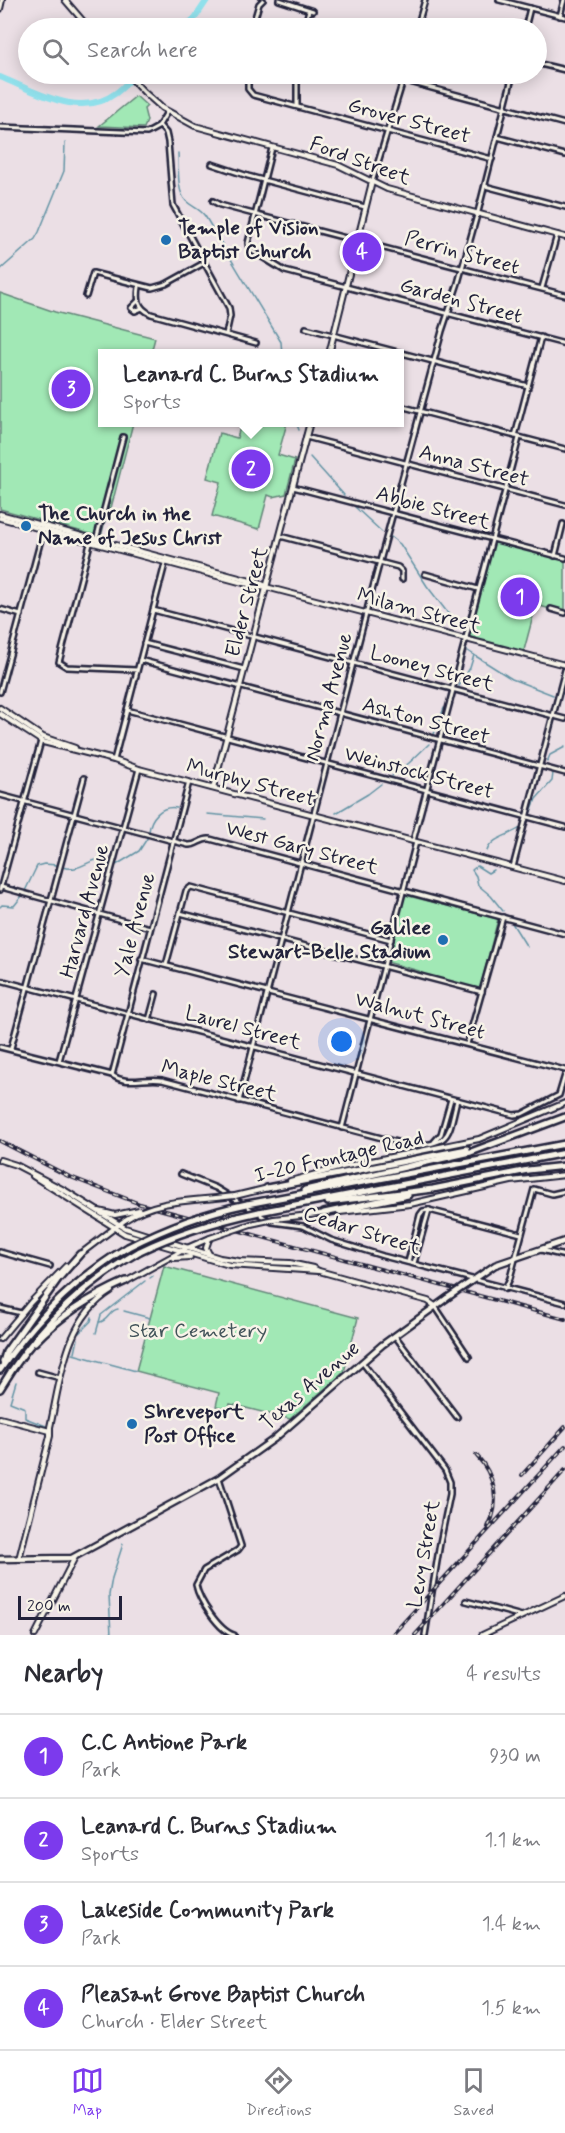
<!DOCTYPE html>
<html lang="en">
<head>
<meta charset="utf-8">
<style>
	body { margin:0; font-family:Mynerve,sans-serif; background:#f7f7f7; color:#2b2b33 }
	.scale { position:absolute; left:18px; bottom:15px; width:104px; box-sizing:border-box; padding-left:6px; border:3px solid #22223b; border-top:0; font-size:16px; line-height:21px; white-space:nowrap; color:#22223b; -webkit-text-stroke:4px #f7f3e8; paint-order:stroke }
	.you { position:absolute; left:342px; top:1042px; width:21px; height:21px; margin:-15px; border:4px solid #fff; border-radius:50%; background:#1a73e8; box-shadow:0 0 0 9px #1a73e833 }
	.badge { display:grid; place-items:center; width:39px; height:39px; border-radius:50%; background:#7c3aed; color:#fff; font-size:20px; font-weight:700 }
	.pin { position:absolute; translate:-50% -50%; border:3px solid #fff; box-shadow:0 2px 6px #0006 }
	.popup { position:absolute; left:98px; top:349px; width:306px; height:78px; box-sizing:border-box; display:grid; place-content:center; border-radius:0px; background:#fff; filter:drop-shadow(0 2px 4px #0005); font-size:20px; white-space:nowrap; color:#7c7c81 }
	.popup b { font-size:22px; color:#2b2b33 }
	.popup::after { content:''; position:absolute; left:50%; top:100%; margin-left:-12px; border:12px solid transparent; border-top-color:#fff }
	.list { margin:0; padding:0; list-style:none }
	h2 { display:flex; justify-content:space-between; align-items:center; height:78px; margin:0; padding:0 24px; font-size:26px }
	h2 small { font-size:20px; font-weight:400; color:#7c7c81 }
	.list li { display:grid; grid-template-columns:39px 1fr auto; gap:18px; align-items:center; box-sizing:border-box; height:84px; padding:0 24px; border-top:2px solid #e1e1e2 }
	.list b { display:block; font-size:22px; white-space:nowrap }
	.list p { margin:0; font-size:20px; white-space:nowrap; color:#7c7c81 }
	.list em { font-size:20px; font-style:normal; color:#7c7c81 }
	.icon { flex:none; width:33px; height:33px; fill:none; stroke:currentColor; stroke-width:2; stroke-linecap:round; stroke-linejoin:round }
	.map { position:relative; flex:none; width:565px; height:1635px; overflow:hidden }
	.search { position:absolute; background:#fff; box-shadow:0 3px 15px #0003; left:18px; right:18px; top:18px; height:66px; display:flex; align-items:center; gap:15px; box-sizing:border-box; padding:0 21px; border-radius:33px; color:#7c7c81; font-size:22px }
	.sheet { height:414px; background:#fff }
	nav { display:flex; justify-content:space-around; align-items:center; box-sizing:border-box; height:84px; border-top:2px solid #e1e1e2; background:#fff; font-size:16px; color:#7c7c81 }
	nav a { display:grid; justify-items:center; gap:3px }
	nav .on { color:#7c3aed }
	.map>svg:first-child { display:block }
	.green { fill:#a1e8b5; stroke:#628578; stroke-width:1.5 }
	.lines { fill:none; stroke-linecap:round; stroke-linejoin:round }
	.stream { stroke:#6494a5; stroke-width:1.5 }
	.river { stroke:#90e0eb; stroke-width:6 }
	.street-casing { stroke:#22223b; stroke-width:8 }
	.secondary-casing { stroke:#22223b; stroke-width:8 }
	.primary-casing { stroke:#22223b; stroke-width:9 }
	.highway-casing { stroke:#22223b; stroke-width:10 }
	.street { stroke:#f7f3e8; stroke-width:3 }
	.secondary { stroke:#f7f3e8; stroke-width:4 }
	.primary { stroke:#f7f3e8; stroke-width:4.5 }
	.highway { stroke:#f7f3e8; stroke-width:5 }
	.rail-casing { stroke:#22223b; stroke-width:4 }
	.rail { stroke:#f7f3e8; stroke-width:1.5; stroke-dasharray:4.5; stroke-linecap:butt }
	.secondary-bridge-casing { stroke:#22223b; stroke-width:8; stroke-linecap:butt }
	.primary-bridge-casing { stroke:#22223b; stroke-width:9; stroke-linecap:butt }
	.highway-bridge-casing { stroke:#22223b; stroke-width:10; stroke-linecap:butt }
	.secondary-bridge { stroke:#f7f3e8; stroke-width:4 }
	.primary-bridge { stroke:#f7f3e8; stroke-width:4.5 }
	.highway-bridge { stroke:#f7f3e8; stroke-width:5 }
	.poi-dot { fill:#1f6fb2; stroke:#f7f3e8; stroke-width:2 }
	.labels { text-anchor:middle; dominant-baseline:central; stroke-width:5; stroke-linejoin:round; paint-order:stroke }
	.street-label { font-size:21px; fill:#22223b; stroke:#f7f3e8 }
	.poi-label { font-size:21px; font-weight:bold; fill:#22223b; stroke:#f7f3e8; text-anchor:start }
	.park-label { font-size:21px; fill:#42545a; stroke:#f7f3e8 }
</style>
</head>
<body>
<div class="map">
<svg width="565" height="1635" viewBox="0 0 565 1635">
	<rect width="100%" height="100%" fill="#ebdfe5"/>
	<filter id="ink" filterUnits="userSpaceOnUse"><feTurbulence type="fractalNoise" baseFrequency=".0167" numOctaves="2"/><feDisplacementMap in="SourceGraphic" scale="12" xChannelSelector="R" yChannelSelector="G"/><feConvolveMatrix kernelMatrix="1 2 1 2 8 2 1 2 1" color-interpolation-filters="sRGB"/></filter>
	<g filter="url(#ink)">
		<g class="green">
			<polygon points="136,96 147,106 144,109 147,121 144,128 99,126"/>
			<polygon points="0,293 55,312 155,338 151,353 103,354 103,422 133,423 111,508 108,508 101,537 0,509"/>
			<polygon points="249,423 287,423 278,455 295,460 286,494 273,497 268,495 259,529 212,516 221,482 207,478 219,433 237,438 240,427"/>
			<polygon points="492,539 565,558 565,613 536,605 523,654 464,638"/>
			<polygon points="405,895 498,919 480,989 424,975 419,971 387,962"/>
			<polygon points="164,1266 358,1318 344,1372 290,1419 230,1404 228,1409 216,1406 219,1393 136,1371"/>
		</g>
		<g class="lines">
			<g class="stream">
				<path d="M178,153C179,166 176,191 186,201C192,207 199,208 205,216L281,342L282,354"/>
				<polyline points="0,270 35,239 39,232 64,171 65,143"/>
				<polyline points="296,422 299,430"/>
				<polyline points="310,457 344,495"/>
				<polyline points="355,507 382,532"/>
				<polyline points="391,537 400,544 427,586 457,625"/>
				<polyline points="466,650 512,679 553,695"/>
				<polyline points="459,686 470,668 474,655"/>
				<polyline points="562,694 565,693"/>
				<polyline points="434,734 444,708"/>
				<polyline points="547,762 550,755 565,747"/>
				<polyline points="392,776 409,763 429,744"/>
				<polyline points="336,813 368,794 381,784"/>
				<polyline points="207,814 263,819"/>
				<polyline points="530,814 536,799 552,781 553,773"/>
				<path d="M149,832C150,818 161,805 177,808"/>
				<path d="M487,851C492,837 509,836 520,828"/>
				<polyline points="116,865 139,851 148,837"/>
				<path d="M62,867C86,874 91,850 110,865"/>
				<polyline points="493,870 488,873 477,866 472,870 476,876 478,885 491,896 503,911"/>
				<polyline points="25,891 37,866 44,864 57,865"/>
				<polyline points="0,907 2,905 14,906 22,896"/>
				<polyline points="512,923 527,947"/>
				<polyline points="150,1278 153,1276"/>
				<polyline points="124,1311 150,1318"/>
				<path d="M99,1322C108,1322 109,1310 118,1309"/>
				<polyline points="79,1333 91,1321 92,1317"/>
				<polyline points="96,1333 101,1315 145,1281"/>
				<polyline points="75,1353 78,1339"/>
				<polyline points="73,1354 136,1371"/>
				<polyline points="16,1382 10,1402 25,1408 25,1418 46,1426"/>
				<polyline points="100,1634 101,1635"/>
				<polyline points="111,1635 109,1595 112,1578 123,1544"/>
			</g>
			<g class="river">
				<polyline points="183,28 195,18 207,0"/>
				<path d="M0,77C35,91 80,120 116,93C123,88 130,80 136,74"/>
			</g>
			<g class="street-casing">
				<g id="street">
					<polyline points="279,0 313,11"/>
					<polyline points="499,0 565,17"/>
					<polyline points="560,16 564,0"/>
					<polyline points="252,28 259,4 263,0"/>
					<polyline points="304,28 309,10"/>
					<polyline points="417,28 425,0"/>
					<polyline points="525,28 530,8"/>
					<polyline points="536,63 565,70"/>
					<polyline points="248,74 248,89 253,95 492,159"/>
					<polyline points="297,74 297,106"/>
					<polyline points="402,80 565,124"/>
					<polyline points="159,125 166,133 168,142 173,205 229,308 230,316 226,334"/>
					<polyline points="0,127 147,133 158,127 167,112"/>
					<polyline points="497,137 565,155"/>
					<polyline points="272,148 248,243 249,249 285,271 565,344"/>
					<polyline points="212,164 248,176 365,207"/>
					<polyline points="372,182 405,74"/>
					<polyline points="485,186 565,207"/>
					<polyline points="213,201 220,205 246,212 565,295"/>
					<path d="M139,287C137,300 138,308 151,314L256,343"/>
					<polyline points="542,288 557,235"/>
					<polyline points="86,296 93,273 152,288 166,284 204,263"/>
					<polyline points="138,301 131,308 135,311 142,308"/>
					<polyline points="306,328 528,386"/>
					<polyline points="400,406 565,449"/>
					<polyline points="515,436 541,337"/>
					<polyline points="306,437 565,505"/>
					<polyline points="293,487 565,558"/>
					<polyline points="280,536 398,567 402,571 402,579"/>
					<polyline points="91,540 59,662 67,667 137,670"/>
					<polyline points="96,540 123,437"/>
					<polyline points="555,556 563,524"/>
					<polyline points="425,574 478,589"/>
					<polyline points="0,609 21,615"/>
					<polyline points="551,609 565,613"/>
					<polyline points="153,610 565,719"/>
					<polyline points="144,643 244,669"/>
					<polyline points="140,660 565,773"/>
					<polyline points="452,690 519,438"/>
					<polyline points="0,692 44,528"/>
					<polyline points="127,710 565,827"/>
					<polyline points="114,760 166,560"/>
					<path d="M0,795L188,845C197,846 201,838 210,839L565,934"/>
					<polyline points="413,841 453,690"/>
					<polyline points="513,867 565,670"/>
					<polyline points="1,887 150,928"/>
					<polyline points="0,890 41,741"/>
					<polyline points="180,913 482,992"/>
					<polyline points="141,959 267,992"/>
					<polyline points="166,965 186,891 191,887 391,940"/>
					<polyline points="0,980 514,1115 522,1114 559,1095 565,1075"/>
					<polyline points="268,993 565,1070"/>
					<polyline points="149,1020 156,994"/>
					<polyline points="467,1044 503,917"/>
					<path d="M0,1047L112,1075C127,1086 145,1077 162,1080L412,1146C452,1144 448,1135 457,1100"/>
					<polyline points="11,1048 84,778"/>
					<polyline points="59,1061 139,769"/>
					<polyline points="112,1075 189,782"/>
					<polyline points="239,1101 373,587 442,331 458,283 479,208 513,74"/>
					<polyline points="342,1128 416,842"/>
					<polyline points="434,1142 441,1134 451,1099"/>
					<polyline points="181,1174 216,1188 272,1222 303,1226 331,1240 383,1256 565,1303"/>
					<polyline points="429,1210 521,1234"/>
					<polyline points="541,1250 565,1256"/>
					<polyline points="0,1252 50,1266"/>
					<polyline points="408,1262 420,1215 423,1211 429,1210"/>
					<polyline points="414,1263 429,1210"/>
					<polyline points="505,1289 510,1278 534,1189 552,1194 565,1191"/>
					<polyline points="435,1306 469,1357"/>
					<polyline points="0,1308 21,1313"/>
					<polyline points="395,1336 457,1417"/>
					<polyline points="362,1362 445,1470 450,1482 450,1494 440,1543 425,1635"/>
					<polyline points="38,1372 60,1378"/>
					<path d="M219,1478L241,1546L238,1550L204,1570L196,1585C199,1600 219,1631 234,1635"/>
					<polyline points="466,1601 522,1616"/>
				</g>
			</g>
			<g class="secondary-casing">
				<g id="secondary">
					<polyline points="65,0 89,28"/>
					<polyline points="0,9 2,0"/>
					<polyline points="127,74 144,92 162,108 195,126 338,165 387,189 565,237"/>
					<polyline points="329,354 372,182"/>
					<polyline points="0,514 262,584 266,586"/>
					<polyline points="0,518 243,583 266,587 565,665"/>
					<polyline points="0,708 43,737 75,748"/>
					<polyline points="0,714 43,742 114,760 139,769 565,881"/>
					<polyline points="213,788 310,422"/>
					<polyline points="0,1160 16,1165 64,1190 125,1228 220,1258 239,1261 290,1263 313,1268 319,1271 428,1301 435,1306"/>
					<polyline points="33,1176 125,1234 229,1265 318,1271"/>
					<polyline points="290,1181 342,1167 479,1139 565,1103"/>
					<polyline points="235,1196 268,1188"/>
					<polyline points="99,1211 115,1215"/>
					<polyline points="340,1212 410,1204 511,1181 565,1175"/>
					<polyline points="274,1219 327,1213"/>
					<polyline points="209,1254 206,1248 209,1239"/>
					<polyline points="79,1255 125,1220"/>
					<polyline points="174,1258 190,1257"/>
					<polyline points="125,1282 187,1248 210,1238"/>
					<polyline points="0,1339 31,1302 66,1266"/>
					<polyline points="0,1418 50,1431"/>
					<path d="M19,1559L50,1436V1427C61,1379 65,1319 111,1291"/>
					<polyline points="35,1635 75,1557"/>
					<polyline points="482,1635 565,1596"/>
				</g>
			</g>
			<g class="primary-casing">
				<g id="primary">
					<polyline points="466,1285 495,1265 565,1241"/>
					<polyline points="0,1559 72,1558 219,1478 274,1439 382,1345 447,1298"/>
				</g>
			</g>
			<g class="highway-casing">
				<g id="highway">
					<polyline points="267,1188 467,1149"/>
					<polyline points="305,1190 471,1152 565,1117"/>
					<polyline points="328,1202 433,1189 528,1170 565,1166"/>
					<polyline points="247,1204 565,1144"/>
					<polyline points="259,1212 565,1153"/>
					<polyline points="324,1213 408,1195"/>
					<path d="M35,1342C61,1315 92,1296 126,1281"/>
					<polyline points="3,1362 6,1352 58,1279 80,1254"/>
					<path d="M0,1370C34,1320 76,1278 128,1247"/>
					<path d="M0,1389C35,1330 81,1285 140,1251"/>
				</g>
			</g>
			<use href="#street" class="street"/>
			<use href="#secondary" class="secondary"/>
			<use href="#primary" class="primary"/>
			<use href="#highway" class="highway"/>
			<g class="rail-casing">
				<g id="rail">
					<polyline points="0,1141 68,1176 140,1204 565,1319"/>
					<path d="M476,1455C495,1475 501,1503 488,1527"/>
					<polyline points="522,1475 565,1427"/>
					<polyline points="392,1635 565,1446"/>
					<polyline points="415,1635 565,1470"/>
				</g>
			</g>
			<use href="#rail" class="rail"/>
			<g class="secondary-bridge-casing">
				<g id="secondary-bridge">
					<polyline points="115,1215 139,1210"/>
					<path d="M125,1220C158,1198 196,1201 235,1196"/>
					<polyline points="210,1238 251,1224 274,1219"/>
				</g>
			</g>
			<g class="primary-bridge-casing">
				<polyline id="primary-bridge" points="447,1298 466,1285"/>
			</g>
			<g class="highway-bridge-casing">
				<g id="highway-bridge">
					<path d="M128,1247C167,1227 204,1213 247,1204"/>
					<path d="M140,1251C179,1232 218,1221 259,1212"/>
				</g>
			</g>
			<use href="#secondary-bridge" class="secondary-bridge"/>
			<use href="#primary-bridge" class="primary-bridge"/>
			<use href="#highway-bridge" class="highway-bridge"/>
		</g>
	</g>
	<g class="poi-dot">
		<circle cx="166" cy="240" r="6"/>
		<circle cx="26" cy="526" r="6"/>
		<circle cx="443" cy="940" r="6"/>
		<circle cx="132" cy="1424" r="6"/>
	</g>
	<g class="labels">
		<g class="street-label">
			<text transform="translate(409 121) rotate(15)">Grover Street</text>
			<text transform="translate(360 161) rotate(20)">Ford Street</text>
			<text transform="translate(462 253) rotate(15)">Perrin Street</text>
			<text transform="translate(461 301) rotate(15)">Garden Street</text>
			<text transform="translate(474 466) rotate(15)">Anna Street</text>
			<text transform="translate(433 508) rotate(15)">Abbie Street</text>
			<text transform="translate(247 602) rotate(-75)">Elder Street</text>
			<text transform="translate(419 611) rotate(15)">Milam Street</text>
			<text transform="translate(432 669) rotate(15)">Looney Street</text>
			<text transform="translate(329 697) rotate(-75)">Norma Avenue</text>
			<text transform="translate(426 721) rotate(15)">Ashton Street</text>
			<text transform="translate(419 773) rotate(15)">Weinstock Street</text>
			<text transform="translate(251 783) rotate(15)">Murphy Street</text>
			<text transform="translate(302 848) rotate(15)">West Gary Street</text>
			<text transform="translate(85 911) rotate(-75)">Harvard Avenue</text>
			<text transform="translate(135 925) rotate(-75)">Yale Avenue</text>
			<text transform="translate(420 1016) rotate(15)">Walnut Street</text>
			<text transform="translate(243 1028) rotate(15)">Laurel Street</text>
			<text transform="translate(219 1081) rotate(14)">Maple Street</text>
			<text transform="translate(339 1157) rotate(-13)">I-20 Frontage Road</text>
			<text transform="translate(362 1231) rotate(17)">Cedar Street</text>
			<text transform="translate(310 1386) rotate(-41)">Texas Avenue</text>
			<text transform="translate(424 1554) rotate(-80)">Levy Street</text>
		</g>
		<g class="poi-label">
			<text x="178" y="228">Temple of Vision<tspan x="178" dy="24">Baptist Church</tspan></text>
			<text x="38" y="514">The Church in the<tspan x="38" dy="24">Name of Jesus Christ</tspan></text>
			<text x="431" y="928" text-anchor="end">Galilee<tspan x="431" dy="24">Stewart-Belle Stadium</tspan></text>
			<text x="144" y="1412">Shreveport<tspan x="144" dy="24">Post Office</tspan></text>
		</g>
		<g class="park-label">
			<text x="198" y="1331">Star Cemetery</text>
		</g>
	</g>
</svg>
<div class="scale">200 m</div>
<div class="you"></div>
<div class="pin badge" style="left:520px;top:597px">1</div>
<div class="pin badge" style="left:251px;top:469px">2</div>
<div class="popup"><b>Leanard C. Burns Stadium</b>Sports</div>
<div class="pin badge" style="left:71px;top:389px">3</div>
<div class="pin badge" style="left:362px;top:252px">4</div>
<div class="search"><svg class="icon" aria-label="search" viewBox="0 0 24 24"><circle cx="10" cy="10" r="6"/><path d="M15 15l6 6"/></svg>Search here</div>
</div>
<section class="sheet">
<h2>Nearby<small>4 results</small></h2>
<ul class="list">
<li><span class="badge">1</span><div><b>C.C Antione Park</b><p>Park</p></div><em>930 m</em></li>
<li><span class="badge">2</span><div><b>Leanard C. Burns Stadium</b><p>Sports</p></div><em>1.1 km</em></li>
<li><span class="badge">3</span><div><b>Lakeside Community Park</b><p>Park</p></div><em>1.4 km</em></li>
<li><span class="badge">4</span><div><b>Pleasant Grove Baptist Church</b><p>Church · Elder Street</p></div><em>1.5 km</em></li>
</ul>
</section>
<nav>
<a class="on"><svg class="icon" aria-label="map" viewBox="0 0 24 24"><path d="M3 6l6-2 6 2 6-2v14l-6 2-6-2-6 2zM9 4v14M15 6v14"/></svg>Map</a>
<a><svg class="icon" aria-label="directions" viewBox="0 0 24 24"><path d="M12 3l9 9-9 9-9-9zM9 14v-3h6M13 9l2 2-2 2"/></svg>Directions</a>
<a><svg class="icon" aria-label="saved" viewBox="0 0 24 24"><path d="M7 4h10v16l-5-4-5 4z"/></svg>Saved</a>
</nav>
</body>
</html>
